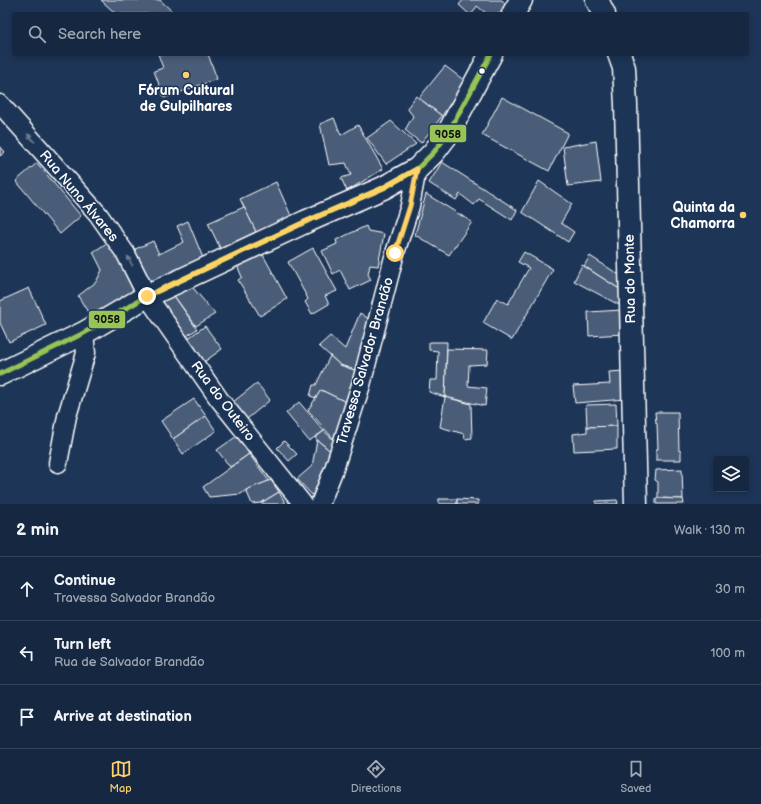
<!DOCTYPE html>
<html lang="en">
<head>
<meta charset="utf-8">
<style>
	body { margin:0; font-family:"Balsamiq Sans",sans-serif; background:#1f3048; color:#f1f3f6 }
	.controls { position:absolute; right:12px; bottom:12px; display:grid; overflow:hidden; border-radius:4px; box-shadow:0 2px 6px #0003 }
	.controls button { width:36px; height:36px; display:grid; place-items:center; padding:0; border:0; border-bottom:1px solid #35445a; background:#162841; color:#f1f3f6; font:20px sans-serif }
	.stop { position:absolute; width:12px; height:12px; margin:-9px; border:3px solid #ffd166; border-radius:50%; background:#fff }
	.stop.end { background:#ffd166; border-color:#fff; box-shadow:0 1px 4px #0008 }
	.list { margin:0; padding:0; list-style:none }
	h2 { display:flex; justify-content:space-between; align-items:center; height:52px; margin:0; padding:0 16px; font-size:17px }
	h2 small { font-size:13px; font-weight:400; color:#9ea6b1 }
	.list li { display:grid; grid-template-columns:26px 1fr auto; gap:12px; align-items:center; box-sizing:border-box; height:64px; padding:0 16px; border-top:1px solid #35445a }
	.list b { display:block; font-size:15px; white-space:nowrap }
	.list p { margin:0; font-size:13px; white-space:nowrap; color:#9ea6b1 }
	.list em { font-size:13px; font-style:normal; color:#9ea6b1 }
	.icon { flex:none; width:22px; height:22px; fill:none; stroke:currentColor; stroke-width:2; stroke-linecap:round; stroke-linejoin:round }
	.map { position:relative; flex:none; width:761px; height:504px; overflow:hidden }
	.search { position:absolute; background:#162841; box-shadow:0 2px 6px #0003; left:12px; right:12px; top:12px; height:44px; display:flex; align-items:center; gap:10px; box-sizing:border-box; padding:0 14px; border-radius:4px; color:#9ea6b1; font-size:15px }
	.sheet { height:244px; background:#162841 }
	nav { display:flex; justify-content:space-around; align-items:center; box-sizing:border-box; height:56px; border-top:1px solid #35445a; background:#162841; font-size:11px; color:#9ea6b1 }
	nav a { display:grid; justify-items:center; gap:2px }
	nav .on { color:#ffd166 }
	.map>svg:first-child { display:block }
	.building { fill:#4a5d79; stroke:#fff }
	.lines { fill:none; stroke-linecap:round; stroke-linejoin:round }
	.street-casing { stroke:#fff; stroke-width:21 }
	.secondary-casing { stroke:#fff; stroke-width:25 }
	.street { stroke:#1d3557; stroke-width:18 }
	.secondary { stroke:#1d3557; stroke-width:22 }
	.bus-1-casing { stroke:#1d3557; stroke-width:8 }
	.bus-1 { stroke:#98c455; stroke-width:5 }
	.oneway { fill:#6c7c92 }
	.route { stroke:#ffd166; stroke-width:5 }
	.bus-dot { fill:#fff; stroke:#1d3557; stroke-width:1.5 }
	.poi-dot { fill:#ffd166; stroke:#1d3557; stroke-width:1.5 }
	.labels { text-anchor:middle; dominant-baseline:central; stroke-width:3; stroke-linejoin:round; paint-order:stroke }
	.poi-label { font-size:14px; font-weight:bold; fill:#fff; stroke:#1d3557 }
	.street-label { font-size:14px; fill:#fff; stroke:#1d3557 }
	.line-badge { stroke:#1d3557; stroke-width:1.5 }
	.pale-badge-label { font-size:11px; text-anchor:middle; font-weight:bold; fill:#111 }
</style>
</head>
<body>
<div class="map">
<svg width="761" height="504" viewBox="0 0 761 504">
	<rect width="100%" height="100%" fill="#1d3557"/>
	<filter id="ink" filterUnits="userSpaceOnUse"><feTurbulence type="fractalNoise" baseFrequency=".025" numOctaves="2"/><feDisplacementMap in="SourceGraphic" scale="8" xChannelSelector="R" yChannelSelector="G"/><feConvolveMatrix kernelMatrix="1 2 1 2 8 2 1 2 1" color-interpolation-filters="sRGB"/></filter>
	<g filter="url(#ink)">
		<g class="building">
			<polygon points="101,0 160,0 175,14 116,14"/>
			<polygon points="463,0 502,0 506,5 501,14 487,14 477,6 472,14 469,14 459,5"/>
			<polygon points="158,54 208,54 217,79 164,98 154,71 163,68"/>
			<polygon points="445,66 465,81 442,116 419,98"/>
			<polygon points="416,96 442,116 421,143 405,130 413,116 407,108"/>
			<polygon points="502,97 568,133 549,171 482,135"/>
			<polygon points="334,118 341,135 358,125 383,169 347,191 341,178 351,175 346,163 329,165 320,124"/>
			<polygon points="391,121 416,144 386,164 367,138"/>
			<polygon points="596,141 601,182 568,186 563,147"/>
			<polygon points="0,146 5,152 0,156"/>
			<polygon points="442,162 517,210 512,220 479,199 474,205 460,194 456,200 429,183"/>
			<polygon points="37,163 81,216 60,234 16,181"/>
			<polygon points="539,181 572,204 561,223 574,232 568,242 522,212"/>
			<polygon points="276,182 292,218 257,234 240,199"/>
			<polygon points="426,194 472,222 449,255 415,235"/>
			<polygon points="244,207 257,234 221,250 208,223"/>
			<polygon points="188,221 203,258 148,286 131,251 153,241 159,254 184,242 177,226"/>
			<polygon points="366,226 368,231 384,234 378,266 370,265 368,274 371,280 350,290 340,270 333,274 322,251 337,244 336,240"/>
			<polygon points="110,241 138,292 91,317 78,296 96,282 102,270 93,252"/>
			<polygon points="313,248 337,291 325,296 329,304 312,314 305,302 308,299 288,262"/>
			<polygon points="524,252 553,269 512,340 483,323 497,298 508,304 529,268 518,262"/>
			<polygon points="262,253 287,299 260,316 238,280 242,277 236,263"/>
			<polygon points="590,256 621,276 621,290 584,266"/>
			<polygon points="582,265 621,290 621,306 574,281"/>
			<polygon points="189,283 215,314 196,326 172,293"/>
			<polygon points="29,288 46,325 9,342 0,323 0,301"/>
			<polygon points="172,293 197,329 184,338 156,302"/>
			<polygon points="622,310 624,334 589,336 588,312"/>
			<polygon points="360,313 375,323 360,372 340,365 319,346 330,336 345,349"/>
			<polygon points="205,326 222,349 204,362 187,339"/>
			<polygon points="429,342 447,342 445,397 429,392 430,380 437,380 438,351 429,350"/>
			<polygon points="447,349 488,350 487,364 469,365 468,386 487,388 485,406 445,397"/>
			<polygon points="330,356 340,365 360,372 348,403 321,390 316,398 310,396 313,385 316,385"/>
			<polygon points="624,371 626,399 575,403 573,386 610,384 609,372"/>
			<polygon points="257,383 270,400 247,419 233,402"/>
			<polygon points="321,390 348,403 338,444 308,410"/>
			<polygon points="445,397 471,404 472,438 465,439 464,434 440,427"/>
			<polygon points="194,399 206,416 173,439 161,421"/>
			<polygon points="299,402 324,431 309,441 286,413"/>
			<polygon points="616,404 617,426 587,427 586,405"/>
			<polygon points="655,412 678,412 679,451 681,451 681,460 656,460 656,449 658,449 657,424 656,423"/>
			<polygon points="206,416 216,431 183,454 173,439"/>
			<polygon points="617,426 617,449 574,451 573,434 587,432 587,427"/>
			<polygon points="324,431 338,444 334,454 315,438"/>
			<polygon points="237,436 249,454 230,467 217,450"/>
			<polygon points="317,440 334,454 327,480 312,495 297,479 312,466"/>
			<polygon points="284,441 297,454 289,461 277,448"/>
			<polygon points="249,454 269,481 246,490 241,494 209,497 203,487"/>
			<polygon points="682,469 683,499 658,498 658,482 655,480 656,470"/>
			<polygon points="271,480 279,492 261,503 252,504 246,490"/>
			<polygon points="279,492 286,504 262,504 261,503"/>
			<polygon points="656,498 683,499 684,504 656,504"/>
			<rect x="439" y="499" width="18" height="5"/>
			<polygon points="457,499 478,500 478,504 457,504"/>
			<polygon points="617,500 618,504 596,504 596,501"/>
		</g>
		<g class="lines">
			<g class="street-casing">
				<g id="street">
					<polyline points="0,104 98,214 126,254 147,296 219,399 303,504"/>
					<polyline points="58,463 67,416 86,353 84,333"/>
					<polyline points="320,504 334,469 361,385 395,253 410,206 417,169"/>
				</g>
			</g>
			<g class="secondary-casing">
				<g id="secondary">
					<polyline points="597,0 604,14"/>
					<polyline points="513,14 521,0"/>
					<polyline points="619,54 624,68 626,105 636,504"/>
					<polyline points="0,374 84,333 147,296 305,222 383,188 417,169 434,152 447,135 491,54"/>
				</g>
			</g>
			<use href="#street" class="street"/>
			<use href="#secondary" class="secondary"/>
			<g class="bus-1-casing">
				<polyline id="bus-1" points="0,374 84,333 147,296 305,222 383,188 417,169 434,152 447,135 491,54"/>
			</g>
			<use href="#bus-1" class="bus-1"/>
		</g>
		<defs><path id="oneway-solid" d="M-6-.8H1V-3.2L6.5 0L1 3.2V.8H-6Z"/></defs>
		<g class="oneway">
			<use href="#oneway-solid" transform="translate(31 138) rotate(-131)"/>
			<use href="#oneway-solid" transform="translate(130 261) rotate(-117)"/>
		</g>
	</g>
	<g class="lines" filter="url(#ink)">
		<polyline class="route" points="147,296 305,222 383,188 417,169 410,206 395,253"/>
	</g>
	<circle class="bus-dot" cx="482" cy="71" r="3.5"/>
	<g class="poi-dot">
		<circle cx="186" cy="75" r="4"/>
		<circle cx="743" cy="215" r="4"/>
	</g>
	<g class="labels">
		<g class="poi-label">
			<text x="186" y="90">Fórum Cultural<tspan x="186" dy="16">de Gulpilhares</tspan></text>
			<text x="735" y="207" text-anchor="end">Quinta da<tspan x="735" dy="16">Chamorra</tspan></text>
		</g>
		<g class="street-label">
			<text transform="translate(79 196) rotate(50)">Rua Nuno Álvares</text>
			<text transform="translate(630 279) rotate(-91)">Rua do Monte</text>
			<text transform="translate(365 361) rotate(-74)">Travessa Salvador Brandão</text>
			<text transform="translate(223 401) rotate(53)">Rua do Outeiro</text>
		</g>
	</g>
	<g class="line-badge">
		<rect x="429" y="124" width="38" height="19" rx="4" fill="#98c455"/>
		<rect x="88" y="310" width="38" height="19" rx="4" fill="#98c455"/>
	</g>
	<g class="pale-badge-label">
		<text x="448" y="138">9058</text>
		<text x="107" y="323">9058</text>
	</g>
</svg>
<div class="controls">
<button><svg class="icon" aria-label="layers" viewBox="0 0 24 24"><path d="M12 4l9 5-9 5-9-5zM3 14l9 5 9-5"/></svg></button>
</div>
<div class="stop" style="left:395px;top:253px"></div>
<div class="stop end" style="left:147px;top:296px"></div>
<div class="search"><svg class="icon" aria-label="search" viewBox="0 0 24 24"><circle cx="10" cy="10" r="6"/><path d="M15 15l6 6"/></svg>Search here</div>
</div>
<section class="sheet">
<h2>2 min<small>Walk · 130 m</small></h2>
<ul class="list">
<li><svg class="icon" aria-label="ahead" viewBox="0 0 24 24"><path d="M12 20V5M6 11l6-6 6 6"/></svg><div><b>Continue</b><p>Travessa Salvador Brandão</p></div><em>30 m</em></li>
<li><svg class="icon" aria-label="left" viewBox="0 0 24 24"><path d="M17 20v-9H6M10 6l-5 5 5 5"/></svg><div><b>Turn left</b><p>Rua de Salvador Brandão</p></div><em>100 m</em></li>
<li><svg class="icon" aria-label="arrive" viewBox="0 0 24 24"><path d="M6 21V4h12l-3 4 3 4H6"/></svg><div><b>Arrive at destination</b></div></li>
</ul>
</section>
<nav>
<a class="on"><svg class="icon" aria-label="map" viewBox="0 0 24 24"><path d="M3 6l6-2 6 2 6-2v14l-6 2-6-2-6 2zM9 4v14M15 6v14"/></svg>Map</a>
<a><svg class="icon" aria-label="directions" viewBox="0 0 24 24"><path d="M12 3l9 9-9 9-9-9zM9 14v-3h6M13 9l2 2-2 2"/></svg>Directions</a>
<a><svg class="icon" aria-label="saved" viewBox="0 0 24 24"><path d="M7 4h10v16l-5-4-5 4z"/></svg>Saved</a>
</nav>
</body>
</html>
